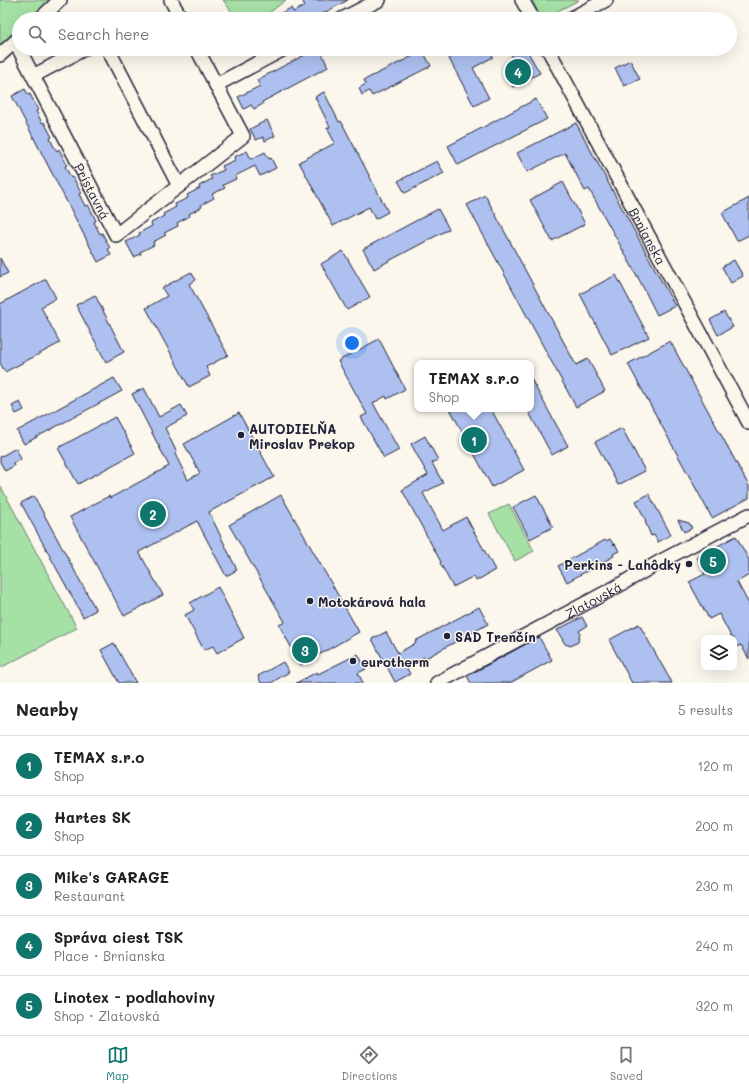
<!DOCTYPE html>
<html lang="en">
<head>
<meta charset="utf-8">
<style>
	body { margin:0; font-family:Mali,sans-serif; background:#f6f6f6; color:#202124 }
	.controls { position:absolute; right:12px; bottom:12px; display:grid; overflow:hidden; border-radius:8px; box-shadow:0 4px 16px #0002 }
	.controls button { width:36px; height:36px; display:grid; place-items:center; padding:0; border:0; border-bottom:1px solid #e0e0e0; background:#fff; color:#202124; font:20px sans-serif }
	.you { position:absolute; left:352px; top:343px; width:14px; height:14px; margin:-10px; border:3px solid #fff; border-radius:50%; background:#1a73e8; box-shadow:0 0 0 6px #1a73e833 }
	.badge { display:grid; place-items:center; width:26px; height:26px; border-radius:50%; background:#0f766e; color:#fff; font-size:13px; font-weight:700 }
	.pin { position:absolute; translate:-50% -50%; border:2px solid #fff; box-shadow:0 1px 4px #0006 }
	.popup { position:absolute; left:414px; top:360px; width:120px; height:52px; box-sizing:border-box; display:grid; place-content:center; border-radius:8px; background:#fff; filter:drop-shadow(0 1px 3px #0005); font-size:13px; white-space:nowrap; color:#757577 }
	.popup b { font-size:15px; color:#202124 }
	.popup::after { content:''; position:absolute; left:50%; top:100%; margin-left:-8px; border:8px solid transparent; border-top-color:#fff }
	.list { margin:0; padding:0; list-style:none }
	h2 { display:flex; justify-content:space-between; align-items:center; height:52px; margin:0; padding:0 16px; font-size:17px }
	h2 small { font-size:13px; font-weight:400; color:#757577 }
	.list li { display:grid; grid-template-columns:26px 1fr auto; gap:12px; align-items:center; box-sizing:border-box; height:60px; padding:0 16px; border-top:1px solid #e0e0e0 }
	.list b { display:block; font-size:15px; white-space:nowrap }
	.list p { margin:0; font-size:13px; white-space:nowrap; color:#757577 }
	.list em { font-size:13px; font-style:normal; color:#757577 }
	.icon { flex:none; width:22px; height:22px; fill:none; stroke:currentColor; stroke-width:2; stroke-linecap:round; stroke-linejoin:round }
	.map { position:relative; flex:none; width:749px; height:683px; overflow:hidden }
	.search { position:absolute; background:#fff; box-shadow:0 4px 16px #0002; left:12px; right:12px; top:12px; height:44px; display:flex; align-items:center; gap:10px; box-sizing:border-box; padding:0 14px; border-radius:22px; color:#757577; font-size:15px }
	.sheet { height:352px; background:#fff }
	nav { display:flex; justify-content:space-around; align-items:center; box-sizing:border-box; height:56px; border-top:1px solid #e0e0e0; background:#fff; font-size:11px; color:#757577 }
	nav a { display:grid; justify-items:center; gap:2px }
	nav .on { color:#0f766e }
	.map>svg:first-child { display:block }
	.green { fill:#a5e0a5; stroke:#648170 }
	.building { fill:#adc0ef; stroke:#22223b }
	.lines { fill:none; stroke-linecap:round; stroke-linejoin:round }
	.minor-casing { stroke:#22223b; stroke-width:16 }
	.minor { stroke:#fbf7ec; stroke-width:13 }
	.poi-dot { fill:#22223b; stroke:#fbf7ec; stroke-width:1.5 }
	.labels { text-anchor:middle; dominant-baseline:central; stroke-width:3; stroke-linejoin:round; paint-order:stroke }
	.street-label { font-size:13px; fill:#22223b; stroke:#fbf7ec }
	.poi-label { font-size:13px; font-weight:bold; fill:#22223b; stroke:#fbf7ec; text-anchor:start }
</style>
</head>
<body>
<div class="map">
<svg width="749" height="683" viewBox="0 0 749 683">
	<rect width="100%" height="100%" fill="#fbf7ec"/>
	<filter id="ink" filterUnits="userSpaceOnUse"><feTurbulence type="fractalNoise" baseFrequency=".025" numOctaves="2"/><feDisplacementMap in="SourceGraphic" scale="8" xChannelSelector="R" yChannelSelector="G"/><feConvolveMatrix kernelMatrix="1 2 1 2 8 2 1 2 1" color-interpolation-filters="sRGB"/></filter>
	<g filter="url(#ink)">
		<g class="green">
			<polygon points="0,0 66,0 47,19 19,19 19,45 0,63"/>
			<polygon points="223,0 286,0 261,19 237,19"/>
			<polygon points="532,0 579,0 552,14 539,14"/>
			<polygon points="0,485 77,628 0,668"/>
			<polygon points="509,504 534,551 515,561 489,514"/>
		</g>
		<g class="building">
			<polygon points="302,0 348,0 313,19 280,19 283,18 281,13 291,8 293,12 305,6"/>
			<polygon points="316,49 320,49 328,67 262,102 263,104 254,109 251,105 244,109 238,97 260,86 257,80"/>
			<polygon points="444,49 489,49 493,57 473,68 489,98 474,106"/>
			<polygon points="508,49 526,49 540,73 513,87 506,73 518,67"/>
			<polygon points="423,51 431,66 372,96 369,91 362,95 359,88 366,84 364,80"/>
			<polygon points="630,60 640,79 624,86 615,68"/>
			<polygon points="25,89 28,95 30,94 38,110 36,111 42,123 44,122 52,137 50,138 53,145 57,151 59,149 67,165 65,166 71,178 73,177 81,193 79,194 85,206 88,205 92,212 96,221 94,222 100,234 102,233 110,248 108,249 111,255 98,262 12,96"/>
			<polygon points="324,92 339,122 341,121 388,212 375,219 369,207 333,226 299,162 335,143 327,128 330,127 315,97"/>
			<polygon points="536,99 547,119 458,165 448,146"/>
			<polygon points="267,120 275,136 265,141 263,137 256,140 250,129"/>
			<polygon points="576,123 675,306 657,315 641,283 589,189 585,191 565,153 527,172 517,153"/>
			<polygon points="247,151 251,159 265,152 269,159 271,158 276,168 260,176 255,166 235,176 236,179 223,185 225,188 212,194 214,198 201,205 202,207 189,214 190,216 177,223 178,226 164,233 166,235 153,242 154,245 140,252 141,254 134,257 126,242 140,235 139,233 152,226 151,223 164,216 163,214 176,207 175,204 188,198 187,195 200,188 199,186 212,179 210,176 224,170 222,166 235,160 234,157"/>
			<polygon points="437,161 444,173 405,193 398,181"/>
			<polygon points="563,182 585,224 552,241 530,200"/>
			<polygon points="485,195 576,365 588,359 605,391 576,407 467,205"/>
			<polygon points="749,198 749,235 737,241 722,213"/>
			<polygon points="438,209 449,229 374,269 363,249"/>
			<polygon points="343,251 370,297 347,310 321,264"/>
			<polygon points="0,258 8,273 0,277"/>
			<polygon points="734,260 743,276 731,283 722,267"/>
			<polygon points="191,272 196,280 189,284 228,355 206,367 210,376 189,387 146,308 167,296 162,288"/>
			<polygon points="616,275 649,337 612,355 580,294"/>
			<polygon points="46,279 56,298 41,307 60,343 5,372 0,363 0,304"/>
			<polygon points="95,295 124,352 106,362 76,305"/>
			<polygon points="724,312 733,327 718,335 710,320"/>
			<polygon points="379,339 405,389 387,399 386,396 373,403 399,450 384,458 361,417 367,414 338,361"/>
			<polygon points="670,341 749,486 749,498 712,518 628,364"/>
			<polygon points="114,378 122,391 24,444 17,431"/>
			<polygon points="531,379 568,446 552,455 527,409 531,409"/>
			<polygon points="144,388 159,417 181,405 187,416 165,428 177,453 175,454 188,480 200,473 184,444 239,413 274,477 209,512 237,570 226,576 197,521 139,552 163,595 124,616 70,517 109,496 110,498 169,466 132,394"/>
			<polygon points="20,402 24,410 16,414 12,406"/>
			<polygon points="450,409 491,409 524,470 492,487"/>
			<polygon points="115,417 135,453 78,484 58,448"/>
			<polygon points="622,428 645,471 618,485 595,442"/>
			<polygon points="425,436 438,460 432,463 443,483 423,493 443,530 466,517 495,570 476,581 474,576 453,587 440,563 441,562 402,490 428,475 411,444"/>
			<polygon points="16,448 21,459 13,463 14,466 5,471 0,462 0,457"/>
			<polygon points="649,494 671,535 658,542 654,535 651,536 645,521 646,521 636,501"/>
			<polygon points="281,495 359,632 301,665 279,625 285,622 229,525"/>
			<polygon points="536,495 553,527 530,539 513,507"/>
			<polygon points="34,496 96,610 83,617 21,503"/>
			<polygon points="678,520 689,523 692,528 684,532"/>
			<polygon points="736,536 749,560 749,575 737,582 749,604 749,659 741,645 736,647 734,642 734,638 732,638 719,614 709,619 689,582 705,574 697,557"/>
			<polygon points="610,539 614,545 615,544 619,551 613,554 614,556 567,582 558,566 605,540 606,541"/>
			<polygon points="218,587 244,638 217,653 213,646 204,650 185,615 194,610 190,603"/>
			<polygon points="479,607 488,624 424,659 424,657 406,667 410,674 395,682 372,639 386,632 398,653 416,643 415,641"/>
			<polygon points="582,617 587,626 579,631 580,633 578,642 571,646 565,644 557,630"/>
			<polygon points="639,624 672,683 632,683 609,640"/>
			<polygon points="539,637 552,660 510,683 471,683 467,676"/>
			<polygon points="114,643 136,683 119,683 101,650"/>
			<polygon points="358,654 366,669 358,673 363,683 296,683 317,672 318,674"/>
			<polygon points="283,662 289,672 271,683 261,683 258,676"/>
		</g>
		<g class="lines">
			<g class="minor-casing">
				<g id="minor">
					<polyline points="171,0 181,19"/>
					<polyline points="522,0 533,19"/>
					<polyline points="40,19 60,0"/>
					<polyline points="342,19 379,0"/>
					<polyline points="570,19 606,0"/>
					<path id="s1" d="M19,49L116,235L243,136L197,49"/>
					<polyline points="108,49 179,186"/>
					<path id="s2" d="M548,49L749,423"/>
					<polyline points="0,55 19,38"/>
					<polyline points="33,76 84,49"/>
					<polyline points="216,85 284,49"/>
					<path id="s3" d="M437,683L616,587L663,560L749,515"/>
				</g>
			</g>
			<use href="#minor" class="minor"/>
		</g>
	</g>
	<g class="poi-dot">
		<circle cx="241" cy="435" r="4"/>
		<circle cx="689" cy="564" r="4"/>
		<circle cx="310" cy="601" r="4"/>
		<circle cx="447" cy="636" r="4"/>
		<circle cx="353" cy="661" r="4"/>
	</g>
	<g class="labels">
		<g class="street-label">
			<text stroke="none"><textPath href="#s1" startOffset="160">Prístavná</textPath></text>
			<text stroke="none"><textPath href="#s2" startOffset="212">Brnianska</textPath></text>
			<text stroke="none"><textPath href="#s3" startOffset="177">Zlatovská</textPath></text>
		</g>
		<g class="poi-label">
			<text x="249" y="428">AUTODIELŇA<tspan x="249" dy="15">Miroslav Prekop</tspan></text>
			<text x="681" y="564" text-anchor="end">Perkins - Lahôdky</text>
			<text x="318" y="601">Motokárová hala</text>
			<text x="455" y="636">SAD Trenčín</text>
			<text x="361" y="661">eurotherm</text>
		</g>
	</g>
</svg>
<div class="controls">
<button><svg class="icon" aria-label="layers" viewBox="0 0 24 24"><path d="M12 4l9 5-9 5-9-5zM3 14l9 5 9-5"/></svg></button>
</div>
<div class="you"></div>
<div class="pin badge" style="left:474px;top:440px">1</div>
<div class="popup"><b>TEMAX s.r.o</b>Shop</div>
<div class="pin badge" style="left:153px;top:514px">2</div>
<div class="pin badge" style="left:305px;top:650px">3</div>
<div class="pin badge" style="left:518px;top:72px">4</div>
<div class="pin badge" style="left:713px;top:561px">5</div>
<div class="search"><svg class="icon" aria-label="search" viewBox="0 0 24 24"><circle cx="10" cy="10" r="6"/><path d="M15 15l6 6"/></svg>Search here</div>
</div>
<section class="sheet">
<h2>Nearby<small>5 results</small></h2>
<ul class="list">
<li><span class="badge">1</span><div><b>TEMAX s.r.o</b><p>Shop</p></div><em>120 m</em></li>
<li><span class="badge">2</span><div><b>Hartes SK</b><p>Shop</p></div><em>200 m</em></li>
<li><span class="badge">3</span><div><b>Mike's GARAGE</b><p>Restaurant</p></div><em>230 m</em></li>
<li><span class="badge">4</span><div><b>Správa ciest TSK</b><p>Place · Brnianska</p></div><em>240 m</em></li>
<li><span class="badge">5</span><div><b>Linotex - podlahoviny</b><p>Shop · Zlatovská</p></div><em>320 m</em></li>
</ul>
</section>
<nav>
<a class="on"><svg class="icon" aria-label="map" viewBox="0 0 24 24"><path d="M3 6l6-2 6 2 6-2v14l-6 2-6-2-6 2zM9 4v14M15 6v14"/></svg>Map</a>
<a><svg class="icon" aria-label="directions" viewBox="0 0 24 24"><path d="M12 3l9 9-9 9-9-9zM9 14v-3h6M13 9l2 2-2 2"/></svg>Directions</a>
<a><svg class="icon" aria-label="saved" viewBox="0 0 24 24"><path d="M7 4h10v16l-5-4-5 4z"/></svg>Saved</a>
</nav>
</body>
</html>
